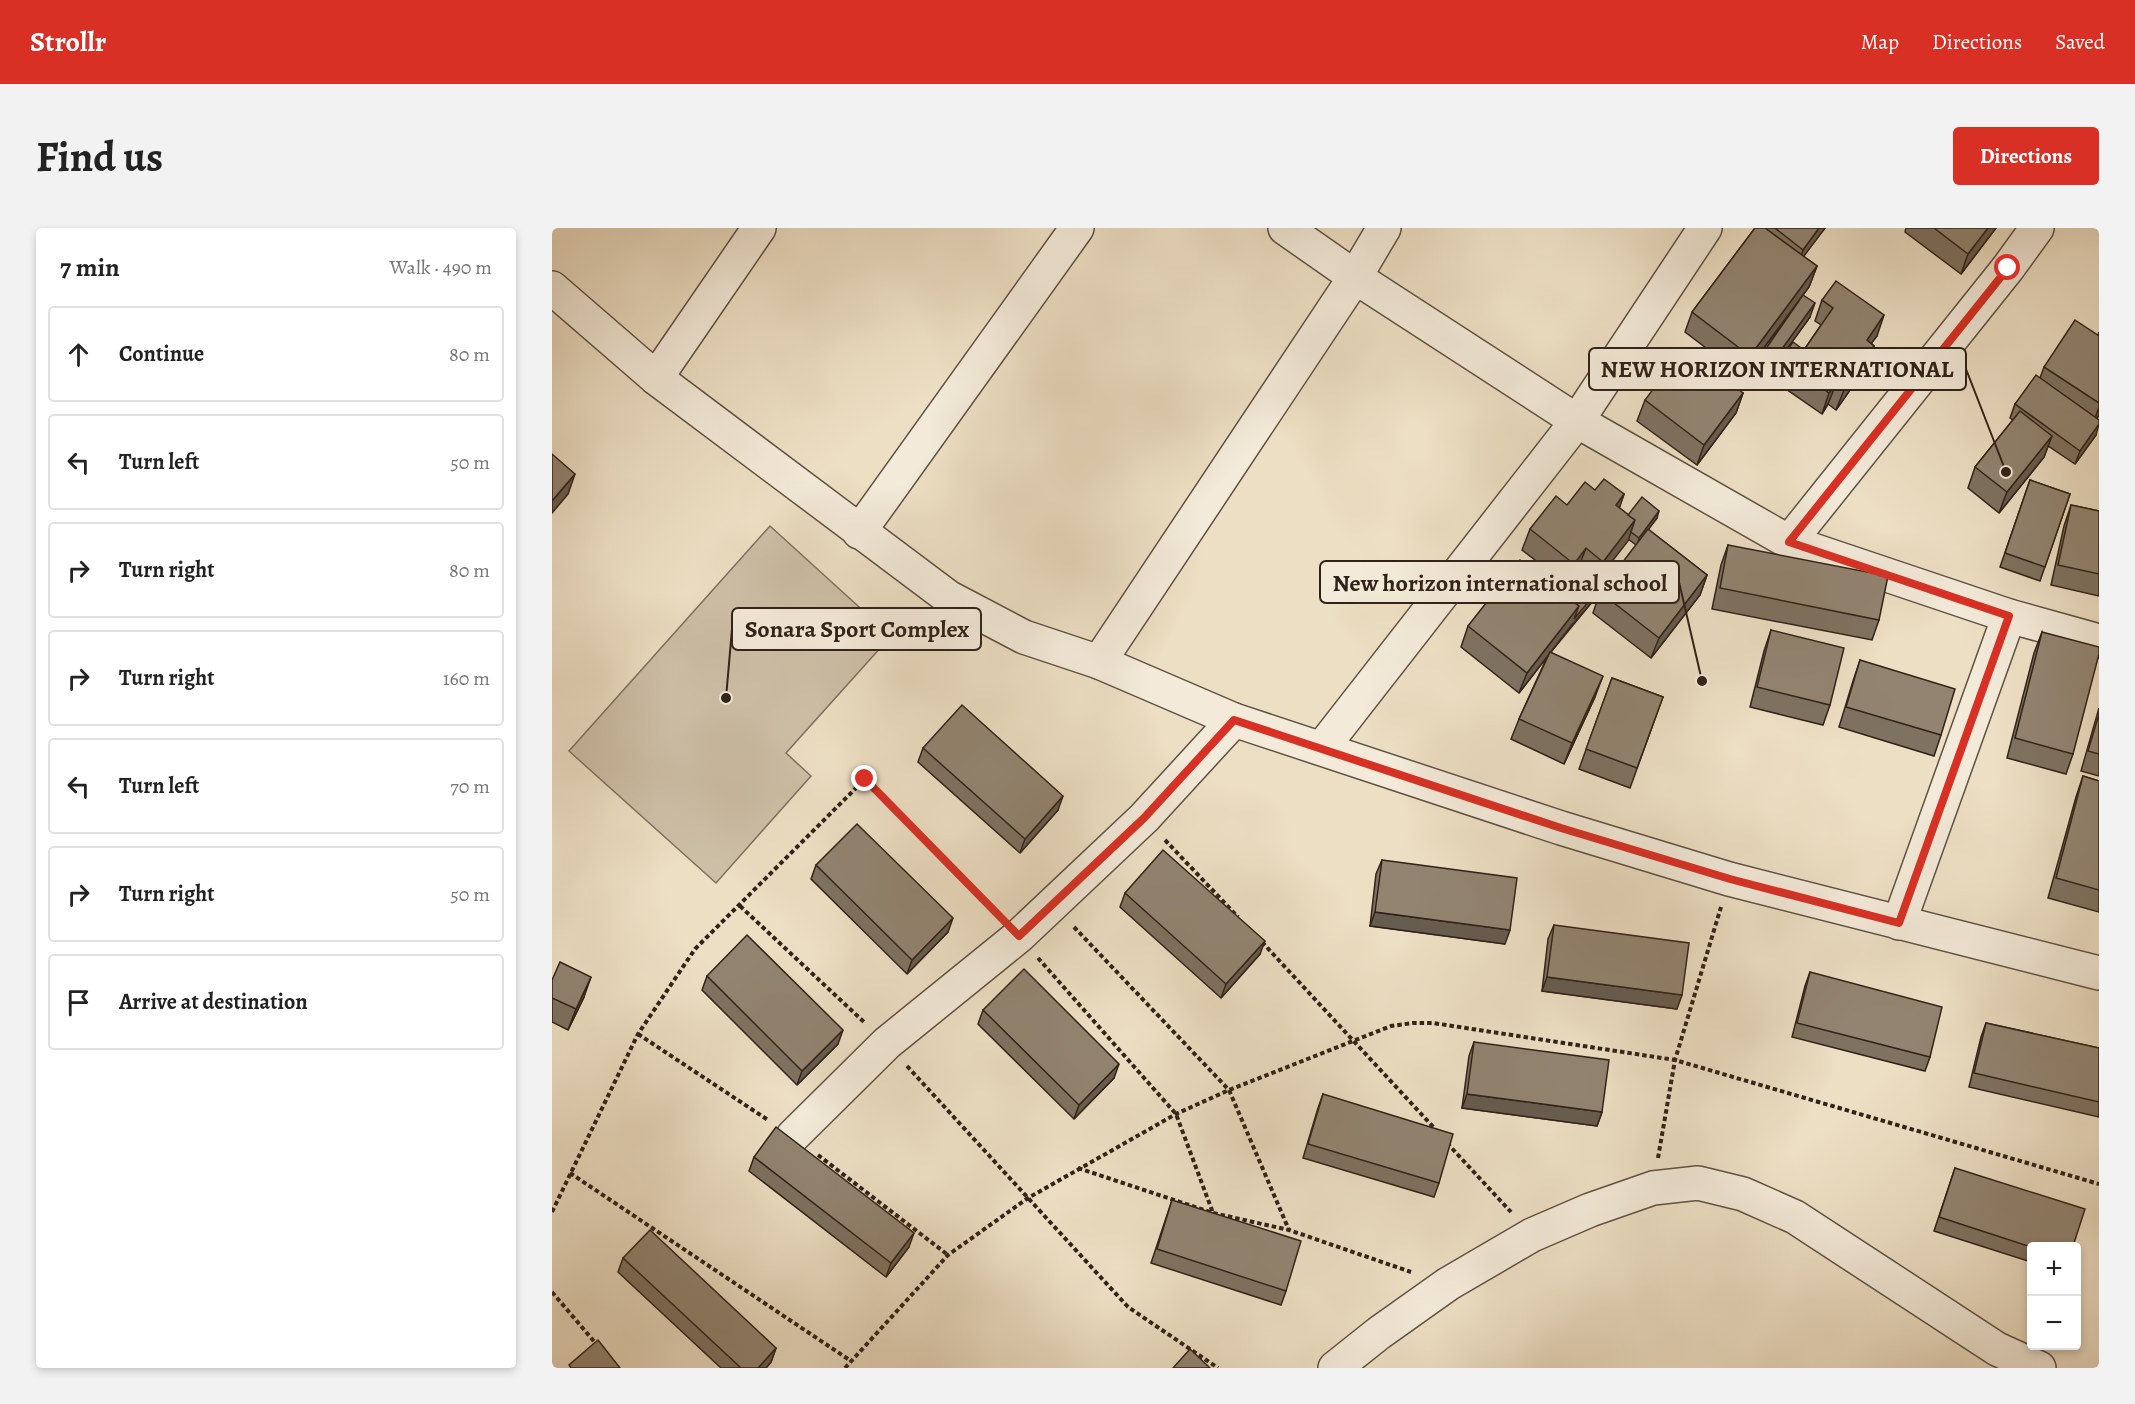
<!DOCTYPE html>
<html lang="en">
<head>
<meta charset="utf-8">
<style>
	body { margin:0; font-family:Alegreya,serif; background:#f2f2f2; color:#222 }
	.controls { position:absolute; right:18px; bottom:18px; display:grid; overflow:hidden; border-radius:6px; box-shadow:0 3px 9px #0003 }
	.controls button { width:54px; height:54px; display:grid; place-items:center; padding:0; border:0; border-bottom:2px solid #e0e0e0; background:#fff; color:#222; font:30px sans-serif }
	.stop { position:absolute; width:18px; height:18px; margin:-14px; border:4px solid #d93025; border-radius:50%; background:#fff }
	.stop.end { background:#d93025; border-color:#fff; box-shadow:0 2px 6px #0008 }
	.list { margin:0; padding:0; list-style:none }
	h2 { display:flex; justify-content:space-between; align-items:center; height:78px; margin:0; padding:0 24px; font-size:26px }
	h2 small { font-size:20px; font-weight:400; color:#767676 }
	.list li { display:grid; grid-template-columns:39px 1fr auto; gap:18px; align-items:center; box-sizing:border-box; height:96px; margin:0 12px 12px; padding:0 12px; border:2px solid #e0e0e0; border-radius:6px }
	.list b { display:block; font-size:22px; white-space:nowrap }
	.list em { font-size:20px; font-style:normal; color:#767676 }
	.icon { flex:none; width:33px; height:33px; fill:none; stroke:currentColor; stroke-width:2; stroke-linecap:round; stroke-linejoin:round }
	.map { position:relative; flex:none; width:1547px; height:1140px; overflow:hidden; border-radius:6px }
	header { display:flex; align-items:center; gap:36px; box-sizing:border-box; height:84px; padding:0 30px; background:#d93025; color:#fff }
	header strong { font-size:28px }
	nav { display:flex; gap:33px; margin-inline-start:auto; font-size:21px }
	.intro { display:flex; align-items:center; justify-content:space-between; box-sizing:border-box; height:144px; padding:0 36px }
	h1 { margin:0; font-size:42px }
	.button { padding:15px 27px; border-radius:6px; background:#d93025; color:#fff; font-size:21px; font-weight:700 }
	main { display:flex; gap:36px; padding:0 36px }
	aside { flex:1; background:#fff; border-radius:6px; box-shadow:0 3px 9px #0003 }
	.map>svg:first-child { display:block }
	.green { fill:#cdbfa7; stroke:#7e7060; stroke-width:1.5 }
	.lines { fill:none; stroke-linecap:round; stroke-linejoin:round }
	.minor-casing { stroke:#5f5143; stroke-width:36 }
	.path { stroke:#302218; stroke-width:4; stroke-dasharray:4.5 3; stroke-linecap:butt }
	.minor { stroke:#f3ead9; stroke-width:33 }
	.wall { fill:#7e7261; stroke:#302218; stroke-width:1.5 }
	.shaded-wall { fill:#665c4f; stroke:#302218; stroke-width:1.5 }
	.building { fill:#928471; stroke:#302218; stroke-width:1.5 }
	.route { stroke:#d93025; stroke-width:8 }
	.leader { fill:none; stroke:#302218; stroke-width:2 }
	.callout-dot { fill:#302218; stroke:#f3ead9; stroke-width:2 }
	.callout { fill:#f3ead9; stroke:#302218; stroke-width:2 }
	.callout-label { font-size:24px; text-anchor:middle; font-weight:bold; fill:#302218 }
</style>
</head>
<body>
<header>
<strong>Strollr</strong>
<nav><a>Map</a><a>Directions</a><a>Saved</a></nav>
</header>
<div class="intro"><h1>Find us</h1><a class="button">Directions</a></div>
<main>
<aside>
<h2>7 min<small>Walk · 490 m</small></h2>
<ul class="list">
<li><svg class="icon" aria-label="ahead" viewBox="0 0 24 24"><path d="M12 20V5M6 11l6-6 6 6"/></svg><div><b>Continue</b></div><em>80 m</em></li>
<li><svg class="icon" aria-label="left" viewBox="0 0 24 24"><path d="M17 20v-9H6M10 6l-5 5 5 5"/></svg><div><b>Turn left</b></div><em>50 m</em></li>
<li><svg class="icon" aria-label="right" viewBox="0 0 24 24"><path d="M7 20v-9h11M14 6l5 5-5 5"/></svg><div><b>Turn right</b></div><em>80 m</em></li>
<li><svg class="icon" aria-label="right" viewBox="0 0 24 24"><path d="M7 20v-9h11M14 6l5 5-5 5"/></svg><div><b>Turn right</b></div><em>160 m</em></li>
<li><svg class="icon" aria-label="left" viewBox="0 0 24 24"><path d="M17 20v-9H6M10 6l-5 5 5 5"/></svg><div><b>Turn left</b></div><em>70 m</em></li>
<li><svg class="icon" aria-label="right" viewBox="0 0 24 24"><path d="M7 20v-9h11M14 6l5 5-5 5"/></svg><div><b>Turn right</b></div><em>50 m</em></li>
<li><svg class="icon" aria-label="arrive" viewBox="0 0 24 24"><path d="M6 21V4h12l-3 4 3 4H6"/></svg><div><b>Arrive at destination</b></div></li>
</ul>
</aside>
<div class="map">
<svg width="1547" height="1140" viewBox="0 0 1547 1140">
	<rect width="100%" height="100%" fill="#eddfc4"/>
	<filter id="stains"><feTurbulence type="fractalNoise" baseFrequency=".00333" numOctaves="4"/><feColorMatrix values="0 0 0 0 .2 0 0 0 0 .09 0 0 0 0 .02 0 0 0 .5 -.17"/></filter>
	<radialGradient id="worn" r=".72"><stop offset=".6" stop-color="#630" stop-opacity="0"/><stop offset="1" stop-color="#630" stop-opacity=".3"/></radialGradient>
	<polygon class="green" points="218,298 339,408 234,525 259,548 164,655 17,523"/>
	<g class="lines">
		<g class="minor-casing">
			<g id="minor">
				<polyline points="733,0 803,49 1025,193 1153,0"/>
				<polyline points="0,60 104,150 396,369 472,409 547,434 682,492 1009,600 1177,651 1547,745"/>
				<polyline points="104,150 207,0"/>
				<polyline points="307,304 525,0"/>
				<polyline points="1237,314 1457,388 1547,413"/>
				<polyline points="547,434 803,49 832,0"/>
				<polyline points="770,520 1025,193 1237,314 1456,40 1485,0"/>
				<polyline points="1347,695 1457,388"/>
				<polyline points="241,908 335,815 467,708 592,590 682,492"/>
				<polyline points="783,1140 827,1105 896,1056 980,1007 1038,982 1101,960 1146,955 1191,966 1243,989 1445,1121 1487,1140"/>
			</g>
		</g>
		<g class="path">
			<polyline points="613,612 686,689"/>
			<polyline points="188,678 312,794"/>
			<polyline points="522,699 677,862 737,1002"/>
			<polyline points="710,714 884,902"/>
			<polyline points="486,730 624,886 661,985"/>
			<polyline points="86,806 216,892"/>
			<polyline points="355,838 576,1079 666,1140"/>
			<polyline points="895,915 959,984"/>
			<polyline points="266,927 396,1027"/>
			<polyline points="1106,930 1123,832 1169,679"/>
			<polyline points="526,940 661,985 737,1002 859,1044"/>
			<polyline points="18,945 299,1133"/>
			<polyline points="0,984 86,806 143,721 313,551 446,687"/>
			<polyline points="0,1064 46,1118"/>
			<polyline points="293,1140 396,1027 476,970 624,886 677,862 839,798 861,795 881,795 1123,832 1547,956"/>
		</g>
		<use href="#minor" class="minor"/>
	</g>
	<g class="wall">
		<polygon points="1203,0 1273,0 1251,28 1265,38 1257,59 1251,67 1258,89 1219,143 1207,136 1213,122 1250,69 1191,148 1133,104 1140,84"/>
		<polygon points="1354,0 1444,0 1409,46 1353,4"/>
		<polygon points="1270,72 1325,108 1319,115 1322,118 1315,138 1284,182 1276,176 1270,186 1221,152 1229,131 1252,122 1269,97 1263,93"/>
		<polygon points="1547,104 1547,187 1545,191 1544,207 1523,236 1496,218 1492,229 1447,285 1416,260 1423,239 1461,192 1458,190 1463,176 1488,150 1492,139 1546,107"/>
		<polygon points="1191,165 1184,185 1145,237 1085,193 1093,172"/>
		<polygon points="1478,252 1518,266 1488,353 1448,339"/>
		<polygon points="1043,262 1072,266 1067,280 1076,287 1105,290 1096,301 1155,347 1148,367 1099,430 1041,385 1048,364 1084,317 1076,311 1044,354 1026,341 1014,356 970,322 978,301 1015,277"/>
		<polygon points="1519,277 1547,283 1547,368 1499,357 1512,298"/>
		<polygon points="1176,317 1327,392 1320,412 1160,381 1169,337"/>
		<polygon points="1010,365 1041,373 999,424 1043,469 1012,536 959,511 967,491 995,429 967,465 909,419 916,398"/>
		<polygon points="1219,402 1278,477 1271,497 1198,479 1212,423"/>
		<polygon points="1490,404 1521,526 1514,546 1455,530 1482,425"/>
		<polygon points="1308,432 1389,507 1382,528 1287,499 1301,453"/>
		<polygon points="1060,450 1111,469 1078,560 1027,541"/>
		<polygon points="1547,480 1547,548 1529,543"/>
		<polygon points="371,520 506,582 468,625 366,534"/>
		<polygon points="1531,548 1547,553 1547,684 1496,670 1524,569"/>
		<polygon points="830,632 953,716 818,698 824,646"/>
		<polygon points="264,637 396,704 355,746 259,651"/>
		<polygon points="573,665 708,726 669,770 568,679"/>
		<polygon points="1002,697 1125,781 990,763 996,711"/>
		<polygon points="1258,744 1378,829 1373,843 1240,809 1253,758"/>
		<polygon points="155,748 286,816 245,857 150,762"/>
		<polygon points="0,752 32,769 16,802 0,794"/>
		<polygon points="431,782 562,850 522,891 426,796"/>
		<polygon points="1434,795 1547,820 1547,889 1417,859 1429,809"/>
		<polygon points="922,814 1050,884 1045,898 910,880 917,828"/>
		<polygon points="771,866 887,955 882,969 751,930 766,880"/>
		<polygon points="202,929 357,1019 334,1049 197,943"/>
		<polygon points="1403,940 1479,1018 1479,1034 1382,1003"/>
		<polygon points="620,972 734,1063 729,1077 599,1035"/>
		<polygon points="71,1030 224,1120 219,1134 214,1140 169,1140 66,1044"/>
	</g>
	<g class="shaded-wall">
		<polygon points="1267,0 1273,0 1246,36 1251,22"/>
		<polygon points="1436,0 1444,0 1409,46 1416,26"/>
		<polygon points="1265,38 1257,59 1191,148 1198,128"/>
		<polygon points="1263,75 1258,89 1219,143 1224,129"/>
		<polygon points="1332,87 1325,108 1307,132 1315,112"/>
		<polygon points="1322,118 1315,138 1284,182 1292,162"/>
		<polygon points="1284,156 1276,176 1270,186 1277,165"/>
		<polygon points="1191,165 1184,185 1145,237 1152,217"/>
		<polygon points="1547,179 1547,187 1541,196"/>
		<polygon points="1547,196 1544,207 1523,236 1528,223"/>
		<polygon points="1500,208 1492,229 1447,285 1455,264"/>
		<polygon points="23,246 16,266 0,285 0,273"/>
		<polygon points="1072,266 1065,287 1064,277"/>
		<polygon points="1107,283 1105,290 1085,317 1087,310"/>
		<polygon points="1083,292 1076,313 1044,354 1051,334"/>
		<polygon points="1034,320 1026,341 1014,356 1022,336"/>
		<polygon points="1155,347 1148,367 1099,430 1107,410"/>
		<polygon points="1043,366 1041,373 1019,398 967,465 975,445 1027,378"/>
		<polygon points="1051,448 1043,469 1012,536 1020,515"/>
		<polygon points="511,568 506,582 468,625 473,611"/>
		<polygon points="823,684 958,702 953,716 818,698"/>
		<polygon points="401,690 396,704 355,746 360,732"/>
		<polygon points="713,713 708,726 669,770 674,756"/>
		<polygon points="39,749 32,769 16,802 24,781"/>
		<polygon points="995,749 1130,767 1125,781 990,763"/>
		<polygon points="291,802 286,816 245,857 250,843"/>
		<polygon points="567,836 562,850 522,891 527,877"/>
		<polygon points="915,866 1050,884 1045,898 910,880"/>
		<polygon points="362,1005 357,1019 334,1049 339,1035"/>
		<polygon points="224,1120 219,1134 214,1140 206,1140"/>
	</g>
	<g class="building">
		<polygon points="1203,0 1213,0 1265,38 1198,128 1140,84"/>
		<polygon points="1223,0 1267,0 1251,22"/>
		<polygon points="1382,0 1436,0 1416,26"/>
		<polygon points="1284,53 1332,87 1315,112 1322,118 1292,162 1284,156 1277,165 1229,131 1241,114 1252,122 1281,80 1270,72"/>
		<polygon points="1251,67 1263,75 1224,129 1213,122"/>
		<polygon points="1523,92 1547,108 1547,175 1492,139"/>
		<polygon points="1132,120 1191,165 1152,217 1093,172"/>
		<polygon points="1484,147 1547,192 1547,196 1528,223 1463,176"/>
		<polygon points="1468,183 1500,208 1455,264 1423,239"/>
		<polygon points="0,226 23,246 0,273"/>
		<polygon points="1052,251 1072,266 1064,277 1083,292 1051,334 1034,320 1022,336 978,301 1004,268 1015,277 1033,254 1043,262"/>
		<polygon points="1478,252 1518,266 1493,339 1453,325"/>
		<polygon points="1090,269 1107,283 1087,310 1079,304 1083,292 1076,287"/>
		<polygon points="1519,277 1547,283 1547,346 1506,337"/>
		<polygon points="1096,301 1155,347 1107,410 1048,364"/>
		<polygon points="1176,317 1336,348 1327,392 1168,360"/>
		<polygon points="968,332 1027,378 975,445 916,398"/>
		<polygon points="1024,349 1043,366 1022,391 1027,378 1010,365"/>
		<polygon points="1219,402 1292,420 1278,477 1205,459"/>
		<polygon points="1490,404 1547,419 1547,426 1521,526 1463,510"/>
		<polygon points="998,424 1051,448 1020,515 967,491"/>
		<polygon points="1308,432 1403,461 1389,507 1294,479"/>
		<polygon points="1060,450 1111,469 1085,540 1034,521"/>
		<polygon points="410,477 511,568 473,611 371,520"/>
		<polygon points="1547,486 1547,526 1536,523"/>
		<polygon points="1531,548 1547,553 1547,662 1504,650"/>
		<polygon points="305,596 401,690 360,732 264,637"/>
		<polygon points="611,622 713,713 674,756 573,665"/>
		<polygon points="830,632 965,650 958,702 823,684"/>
		<polygon points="1002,697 1137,715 1130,767 995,749"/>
		<polygon points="195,707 291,802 250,843 155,748"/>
		<polygon points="8,734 39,749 24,781 0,770 0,752"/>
		<polygon points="472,741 567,836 527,877 431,782"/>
		<polygon points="1258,744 1390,779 1378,829 1245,795"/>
		<polygon points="1434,795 1547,820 1547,874 1422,845"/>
		<polygon points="922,814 1057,832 1050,884 915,866"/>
		<polygon points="771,866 901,906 887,955 756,916"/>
		<polygon points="224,899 362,1005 339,1035 202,929"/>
		<polygon points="1403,940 1533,981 1521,1018 1479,1019 1387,989"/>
		<polygon points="620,972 749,1013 734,1063 605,1021"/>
		<polygon points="98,1002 224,1120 206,1140 189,1140 71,1030"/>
		<polygon points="46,1112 68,1140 19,1140 17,1137"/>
		<polygon points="638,1121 658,1140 621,1140"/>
	</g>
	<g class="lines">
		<polyline class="route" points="313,551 467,708 592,590 682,492 1009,600 1178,651 1347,695 1457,388 1237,314 1456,40"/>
	</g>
	<path class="leader" d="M1454 244L1414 141M1150 453L1127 354M174 470L180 401"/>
	<g class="callout-dot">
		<circle cx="1454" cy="244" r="6"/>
		<circle cx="1150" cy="453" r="6"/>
		<circle cx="174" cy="470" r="6"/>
	</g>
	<g class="callout">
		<rect x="1037" y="120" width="377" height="42" rx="6"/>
		<rect x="768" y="333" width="359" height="42" rx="6"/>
		<rect x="180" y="380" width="249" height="42" rx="6"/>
	</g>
	<g class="callout-label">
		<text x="1225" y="149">NEW HORIZON INTERNATIONAL</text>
		<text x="948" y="363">New horizon international school</text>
		<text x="305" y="409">Sonara Sport Complex</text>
	</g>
	<rect width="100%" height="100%" filter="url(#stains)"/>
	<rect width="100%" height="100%" fill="url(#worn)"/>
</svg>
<div class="controls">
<button>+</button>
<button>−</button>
</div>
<div class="stop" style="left:1456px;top:40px"></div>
<div class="stop end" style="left:313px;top:551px"></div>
</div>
</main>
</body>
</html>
